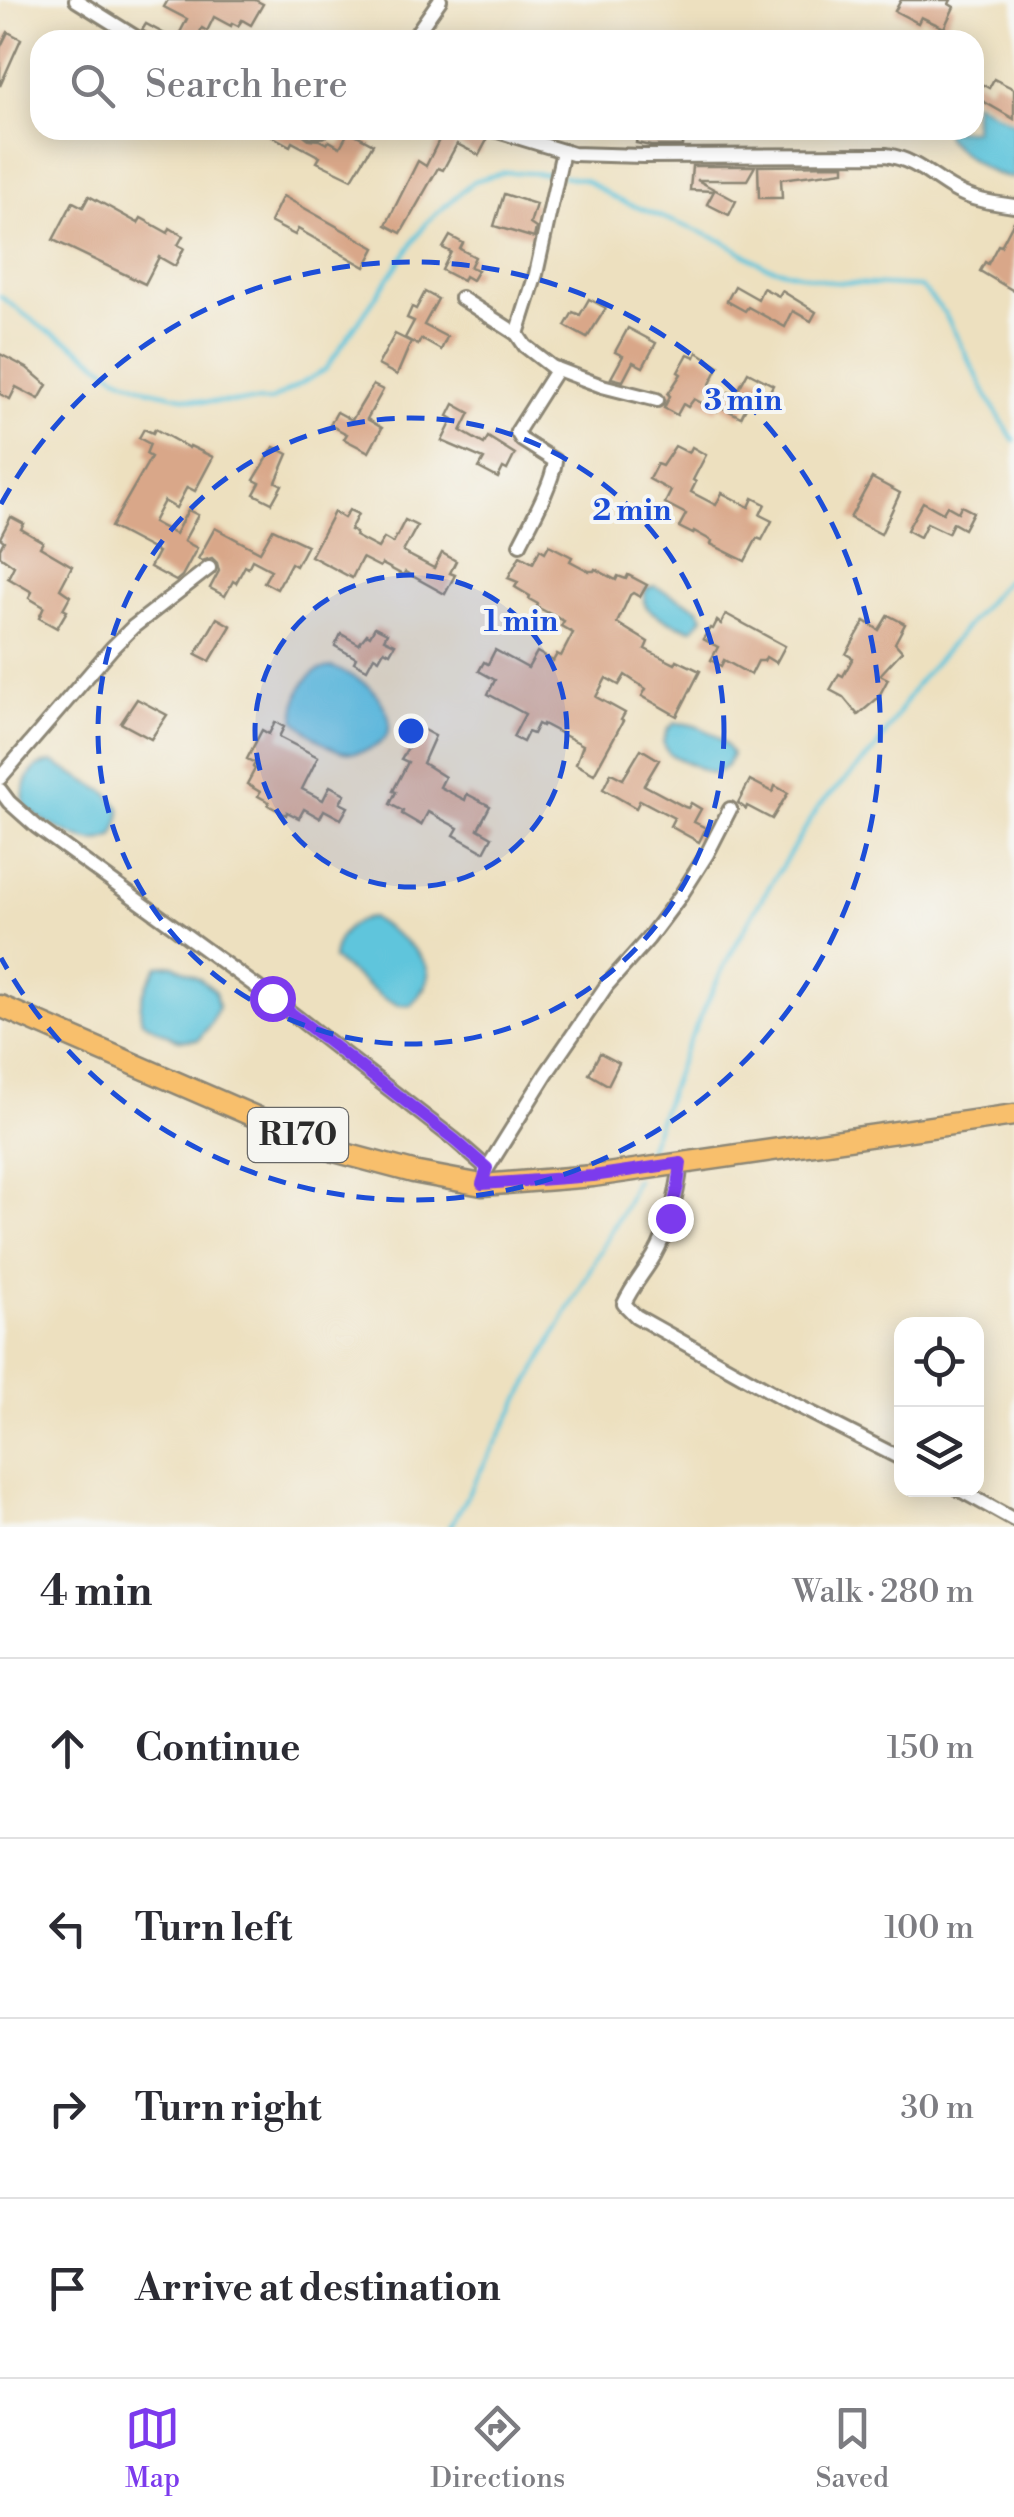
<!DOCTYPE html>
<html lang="en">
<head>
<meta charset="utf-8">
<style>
	body { margin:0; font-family:"Libre Bodoni",serif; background:#f7f7f7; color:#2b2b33 }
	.controls { position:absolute; right:30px; bottom:30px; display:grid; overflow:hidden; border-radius:20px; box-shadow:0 5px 25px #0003 }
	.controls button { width:90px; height:90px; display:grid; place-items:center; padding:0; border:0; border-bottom:2px solid #e1e1e2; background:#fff; color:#2b2b33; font:50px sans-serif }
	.stop { position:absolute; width:30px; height:30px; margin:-22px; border:8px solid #7c3aed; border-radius:50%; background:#fff }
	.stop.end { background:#7c3aed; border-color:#fff; box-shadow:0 2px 10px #0008 }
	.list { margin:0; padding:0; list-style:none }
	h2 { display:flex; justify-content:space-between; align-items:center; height:130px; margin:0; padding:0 40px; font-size:42px }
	h2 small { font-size:32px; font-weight:400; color:#7c7c81 }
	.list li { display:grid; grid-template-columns:65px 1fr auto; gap:30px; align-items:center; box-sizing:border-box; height:180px; padding:0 40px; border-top:2px solid #e1e1e2 }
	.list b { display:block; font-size:38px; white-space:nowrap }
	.list em { font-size:32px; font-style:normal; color:#7c7c81 }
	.icon { flex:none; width:55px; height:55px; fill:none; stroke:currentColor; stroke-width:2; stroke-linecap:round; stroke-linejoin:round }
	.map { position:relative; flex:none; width:1014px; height:1527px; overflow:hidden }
	.search { position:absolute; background:#fff; box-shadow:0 5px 25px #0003; left:30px; right:30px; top:30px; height:110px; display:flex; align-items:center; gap:25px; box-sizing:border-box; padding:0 35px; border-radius:30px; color:#7c7c81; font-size:38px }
	.sheet { height:850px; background:#fff }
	nav { display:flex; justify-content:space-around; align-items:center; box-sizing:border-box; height:140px; border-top:2px solid #e1e1e2; background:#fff; font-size:28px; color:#7c7c81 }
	nav a { display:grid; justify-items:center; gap:5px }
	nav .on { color:#7c3aed }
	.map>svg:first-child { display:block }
	.water { fill:#5fc5dc; stroke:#457884; stroke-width:2.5 }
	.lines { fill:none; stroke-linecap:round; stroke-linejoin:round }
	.stream { stroke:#5fc5dc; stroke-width:4 }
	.building { fill:#d9a789 }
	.minor-casing { stroke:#8c8675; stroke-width:18 }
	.primary-casing { stroke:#8c8675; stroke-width:25 }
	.minor { stroke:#fff; stroke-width:12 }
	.primary { stroke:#f8bf6c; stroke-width:20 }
	.route { stroke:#7c3aed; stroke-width:12 }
	.ring { fill:none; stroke:#1d4ed8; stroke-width:5; stroke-dasharray:18 12 }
	.labels { text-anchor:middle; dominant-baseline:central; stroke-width:8; stroke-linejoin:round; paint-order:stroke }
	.shield { fill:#f6f6f2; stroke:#686867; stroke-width:2.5 }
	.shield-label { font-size:32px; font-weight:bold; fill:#2b2b2b }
	.centre { fill:#1d4ed8; stroke:#f6f6f2; stroke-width:5 }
	.ring-label { font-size:30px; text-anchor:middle; font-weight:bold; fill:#1d4ed8; stroke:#f6f6f2; stroke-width:8; stroke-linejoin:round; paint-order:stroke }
</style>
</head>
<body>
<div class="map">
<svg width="1014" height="1527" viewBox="0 0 1014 1527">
	<rect width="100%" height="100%" fill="#f6f6f2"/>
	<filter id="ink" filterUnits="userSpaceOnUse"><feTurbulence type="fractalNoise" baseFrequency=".01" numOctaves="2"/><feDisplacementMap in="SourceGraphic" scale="20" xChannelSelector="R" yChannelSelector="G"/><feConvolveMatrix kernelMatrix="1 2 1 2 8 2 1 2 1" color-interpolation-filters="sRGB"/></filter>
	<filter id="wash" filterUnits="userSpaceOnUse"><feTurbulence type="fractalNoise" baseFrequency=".0048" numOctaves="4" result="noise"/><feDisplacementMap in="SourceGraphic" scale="40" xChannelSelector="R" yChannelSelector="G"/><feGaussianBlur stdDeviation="2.25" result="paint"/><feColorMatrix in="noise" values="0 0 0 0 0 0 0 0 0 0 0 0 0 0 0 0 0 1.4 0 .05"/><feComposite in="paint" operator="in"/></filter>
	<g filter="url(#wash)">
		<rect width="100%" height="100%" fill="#ede0bf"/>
		<g class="water">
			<path d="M974,102L1014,123V178C988,176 964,156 946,138L945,130H974Z"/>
			<path d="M654,586L698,608L703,617L693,629C681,627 653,616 646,606C642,600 645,596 646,589Z"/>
			<path d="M333,667C346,674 364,680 374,691C379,697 387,710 389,718C394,745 361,757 340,751C322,745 309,732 295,720C295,694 305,669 333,667Z"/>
			<path d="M675,723C697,723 721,734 732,754L727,766L718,772L710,773L669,754L663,742L668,729Z"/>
			<path d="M52,762L107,793L120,808V818L113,837C108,838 103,841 97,841C81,842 33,818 25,805C20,795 28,774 37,767C41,764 47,764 52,762Z"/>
			<path d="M372,918C388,929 431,955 428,977C427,987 417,997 411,1005H399L383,998L333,959C334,938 351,919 372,918Z"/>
			<path d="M174,965L198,978L215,991L218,1007L211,1023L198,1040H178L142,1021C136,1000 148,983 158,966Z"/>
		</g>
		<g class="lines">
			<g class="stream">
				<polyline points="563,176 585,180 616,199 723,241 765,266 831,282 921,287 944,312 992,405 1014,441"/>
				<polyline points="0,296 44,329 69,342 117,376 150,390 205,402 270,401 325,370 427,222 474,181 505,172 554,174"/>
				<polyline points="644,1161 683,1054 724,966 756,908 819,806 875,750 916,685 1005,581 1014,577"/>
				<polyline points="450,1527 626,1204 636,1179"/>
			</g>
		</g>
		<g id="blocks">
			<g class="building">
				<polygon points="168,0 255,0 263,4 251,25 242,20 238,26 232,23 231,26 214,17 207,31 202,28 196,40 150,40 148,34 142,30 146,24 176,40 187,19 164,7"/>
				<polygon points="901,0 951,0 949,4 954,7 944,28 921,17 918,23 895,11"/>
				<polygon points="8,32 21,39 0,86 0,48"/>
				<polygon points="994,79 1014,89 1014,119 974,96 974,80 989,88"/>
				<polygon points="261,130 297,130 309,139 319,140 327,144 329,141 340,147 349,131 373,144 352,179 317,162 320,157 292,142 290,146"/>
				<polygon points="444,130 453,130 470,139 475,130 488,138 479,155 457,144 443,170 438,168 401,233 386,225 418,161 426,166"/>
				<polygon points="638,130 684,130 682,146 651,146 636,143"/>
				<polygon points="844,165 844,171 781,179 782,198 759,198 758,166"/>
				<polygon points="692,166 755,166 747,180 697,180 736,201 729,215 707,204 714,191 690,190"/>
				<polygon points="504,194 536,204 530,224 536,228 534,238 494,226"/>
				<polygon points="89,196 138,223 141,218 168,233 170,228 183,236 178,245 184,248 175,266 159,257 145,284 53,240 73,202 83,207"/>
				<polygon points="283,196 375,248 365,267 298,229 295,235 270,222"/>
				<polygon points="1014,221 1014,291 980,271 985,262 988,264 998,245 1001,246"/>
				<polygon points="450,236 463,243 460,249 475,257 470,267 478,270 472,280 465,276 463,281 442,270 451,252 443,248"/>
				<polygon points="735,286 758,299 763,288 779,296 782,291 816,312 811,321 793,311 785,327 748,307 745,311 727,301"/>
				<polygon points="425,292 438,299 424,325 447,337 441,350 421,339 418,345 405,338 414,321 407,318 412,307 416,309"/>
				<polygon points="589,299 606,308 587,338 565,326 573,312 580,315"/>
				<polygon points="628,328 656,343 643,367 633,362 623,381 611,378 623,356 615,352"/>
				<polygon points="395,334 411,342 397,375 378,365"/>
				<polygon points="697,352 719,366 706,392 722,400 717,411 694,399 688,407 683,404 677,415 664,408 670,396 668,394 681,374 678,372 688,354 695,357"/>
				<polygon points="0,354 27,368 47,385 39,399 16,387 10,399 0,394"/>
				<polygon points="748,372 773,385 767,397 755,390 741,417 721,407 729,392 735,396"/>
				<polygon points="373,385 383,390 367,419 382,428 369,452 344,439 347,434 330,425 337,412 352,420"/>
				<polygon points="454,404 470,413 461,431 484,444 488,437 515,454 507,470 503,468 498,478 479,468 484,459 442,441 453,419 448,416"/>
				<polygon points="144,429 153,433 155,429 189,448 190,446 213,457 195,491 187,487 176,508 164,501 153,522 175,534 188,510 198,515 184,541 197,548 182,576 176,581 150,567 158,552 111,527 151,457 146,454 150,444 139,438"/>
				<polygon points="675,446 689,453 692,447 706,455 693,480 696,482 691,492 716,505 722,493 749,507 753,498 765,504 760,515 772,521 762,540 757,538 745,561 711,544 712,541 694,531 693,534 679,527 686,514 665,503 671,491 649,479 657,464 662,466"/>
				<polygon points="274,447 288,454 276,482 282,485 272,503 254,494 260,483 254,480"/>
				<polygon points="872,478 900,493 881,534 850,518"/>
				<polygon points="923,502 943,513 947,506 958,512 961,506 973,512 964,529 953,523 948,533 927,523 920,537 907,530"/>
				<polygon points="349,510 358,514 350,530 356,533 355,536 378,548 384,538 393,543 405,520 417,526 403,552 434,568 442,553 456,561 450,573 455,575 445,594 405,572 403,575 382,564 380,567 362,558 352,578 311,556 334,512 344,518"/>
				<polygon points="11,517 24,524 21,529 43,542 40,547 72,566 60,589 70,596 63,609 67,611 57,628 39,618 44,607 29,598 32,592 8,578 14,566 0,556 0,548 4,541 0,538"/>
				<polygon points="215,528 260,552 273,529 307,545 296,566 291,563 277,589 264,582 271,570 252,560 248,568 245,566 236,583 233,581 225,596 210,588 219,571 217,563 212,558 202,561 198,559"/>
				<polygon points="549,545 572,557 570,561 589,571 594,571 595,569 616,580 618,576 626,579 628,575 647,585 640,597 633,593 630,595 617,623 648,642 645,649 675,664 677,660 700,671 677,716 642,696 646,689 625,675 619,685 606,678 596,697 625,713 621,720 623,721 594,774 576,764 583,745 543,724 542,726 538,724 533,734 528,732 523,742 513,737 525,714 488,694 495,680 479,671 484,662 488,664 495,650 528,668 537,652 553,661 557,654 561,656 573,633 561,626 564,621 537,607 538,604 529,599 530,596 515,587 518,582 508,578 520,556 533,563 540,549 545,552"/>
				<polygon points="726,614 785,646 776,663 766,657 764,661 758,661 751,675 724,660 721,666 711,660 718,647 703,639 710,628 713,629 717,621 721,624"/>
				<polygon points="888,615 905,624 895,643 902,651 880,675 888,679 878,698 858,715 843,697 830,690 839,674 843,676 853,658 846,654 865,621 879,630"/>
				<polygon points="217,618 231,626 210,661 196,654"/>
				<polygon points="375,627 387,633 384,639 395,644 390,653 384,650 379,659 374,656 367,669 354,662 356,658 335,646 341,634 359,644 367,634 370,636"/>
				<polygon points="137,699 167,715 151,739 121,723"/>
				<polygon points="275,722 284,727 279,737 318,757 302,789 323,800 330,786 345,794 340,803 348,807 341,819 324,810 320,818 304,809 299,818 287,812 286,815 268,805 269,802 258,796 260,792 247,784 255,769 253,767 255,763 247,759 262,730 269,734"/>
				<polygon points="420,728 435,736 423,763 445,777 440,787 465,800 467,794 490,806 478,829 492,837 484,852 454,835 458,828 428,812 421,825 402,814 403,811 390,804 396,792 393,791 408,762 401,759"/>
				<polygon points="641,749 659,760 644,785 685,807 688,808 691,803 701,809 694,822 706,828 699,842 670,826 674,818 640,800 636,808 603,789 611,773 623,779"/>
				<polygon points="750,780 773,792 775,786 788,793 772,819 747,806 746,809 738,803"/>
				<polygon points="600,1053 619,1063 608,1085 589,1074"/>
			</g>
		</g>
	</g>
	<g filter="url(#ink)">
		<use href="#blocks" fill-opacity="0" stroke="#8c8675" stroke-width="2.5"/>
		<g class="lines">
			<g class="minor-casing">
				<g id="minor">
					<polyline points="76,0 140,40"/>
					<polyline points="412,40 440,0"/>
					<polyline points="313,130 322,130"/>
					<path d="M494,130L573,154L642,156L886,155C913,159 928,174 951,188C971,200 992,203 1014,206"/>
					<polyline points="461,298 517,334 525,346 552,367 602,386 657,400"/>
					<polyline points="517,334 536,274 563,151"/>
					<path d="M520,544C531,522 552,485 555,461L522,440L517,432L557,369"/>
					<polyline points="0,778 112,648 133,627 209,568"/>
					<polyline points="0,790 9,802 37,827 272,998 455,1140 487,1168"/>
					<path d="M681,1163C677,1195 670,1228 654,1256C644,1273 632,1286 624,1304L636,1316L786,1400L902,1459"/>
					<polyline points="485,1172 546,1074 607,985 648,939 681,895 707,854 730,809"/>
					<polyline points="960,1490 1014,1520"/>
				</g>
			</g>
			<g class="primary-casing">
				<polyline id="primary" points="0,1006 334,1151 413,1172 482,1185 593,1176 1014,1115"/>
			</g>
			<use href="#minor" class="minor"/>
			<use href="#primary" class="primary"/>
		</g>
	</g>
	<g class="lines" filter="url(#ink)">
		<polyline class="route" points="272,998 455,1140 487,1168 482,1184 593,1176 681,1163 678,1186 670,1218"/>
	</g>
	<circle cx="411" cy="731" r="156" fill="#1d4ed8" fill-opacity=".12"/>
	<g class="ring">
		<circle cx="411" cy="731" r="156"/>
		<circle cx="411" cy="731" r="313"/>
		<path d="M1 504A469 469 0 1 1 1 958"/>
	</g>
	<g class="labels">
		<rect class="shield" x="248" y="1108" width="100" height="54" rx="8"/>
		<g class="shield-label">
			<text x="298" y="1135">R170</text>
		</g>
	</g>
	<circle cx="411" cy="731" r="15" class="centre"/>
	<g class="ring-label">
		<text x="743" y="410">3 min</text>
		<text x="632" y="520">2 min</text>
		<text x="521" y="631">1 min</text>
	</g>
</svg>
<div class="controls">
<button><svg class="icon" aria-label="locate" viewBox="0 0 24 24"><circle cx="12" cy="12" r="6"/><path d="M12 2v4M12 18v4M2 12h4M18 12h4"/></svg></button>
<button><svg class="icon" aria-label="layers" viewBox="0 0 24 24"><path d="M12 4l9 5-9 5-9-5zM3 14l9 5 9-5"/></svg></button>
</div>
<div class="stop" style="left:272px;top:998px"></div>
<div class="stop end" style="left:670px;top:1218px"></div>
<div class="search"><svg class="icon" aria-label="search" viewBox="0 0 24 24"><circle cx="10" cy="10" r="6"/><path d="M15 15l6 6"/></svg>Search here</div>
</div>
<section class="sheet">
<h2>4 min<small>Walk · 280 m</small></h2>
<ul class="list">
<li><svg class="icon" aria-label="ahead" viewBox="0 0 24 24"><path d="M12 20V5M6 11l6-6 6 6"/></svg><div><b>Continue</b></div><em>150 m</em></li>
<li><svg class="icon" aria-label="left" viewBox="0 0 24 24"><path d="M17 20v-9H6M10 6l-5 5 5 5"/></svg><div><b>Turn left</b></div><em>100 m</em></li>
<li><svg class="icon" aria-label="right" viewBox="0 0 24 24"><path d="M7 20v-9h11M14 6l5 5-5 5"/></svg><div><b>Turn right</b></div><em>30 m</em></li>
<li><svg class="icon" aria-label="arrive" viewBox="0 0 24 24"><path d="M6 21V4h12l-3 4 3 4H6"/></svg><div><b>Arrive at destination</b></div></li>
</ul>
</section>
<nav>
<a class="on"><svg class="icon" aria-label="map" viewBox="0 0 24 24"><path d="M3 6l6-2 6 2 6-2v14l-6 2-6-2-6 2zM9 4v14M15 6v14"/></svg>Map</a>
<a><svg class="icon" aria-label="directions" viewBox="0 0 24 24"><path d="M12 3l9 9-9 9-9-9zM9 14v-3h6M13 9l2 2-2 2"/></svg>Directions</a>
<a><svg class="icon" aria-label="saved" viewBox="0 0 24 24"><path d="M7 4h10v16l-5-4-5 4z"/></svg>Saved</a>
</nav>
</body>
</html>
